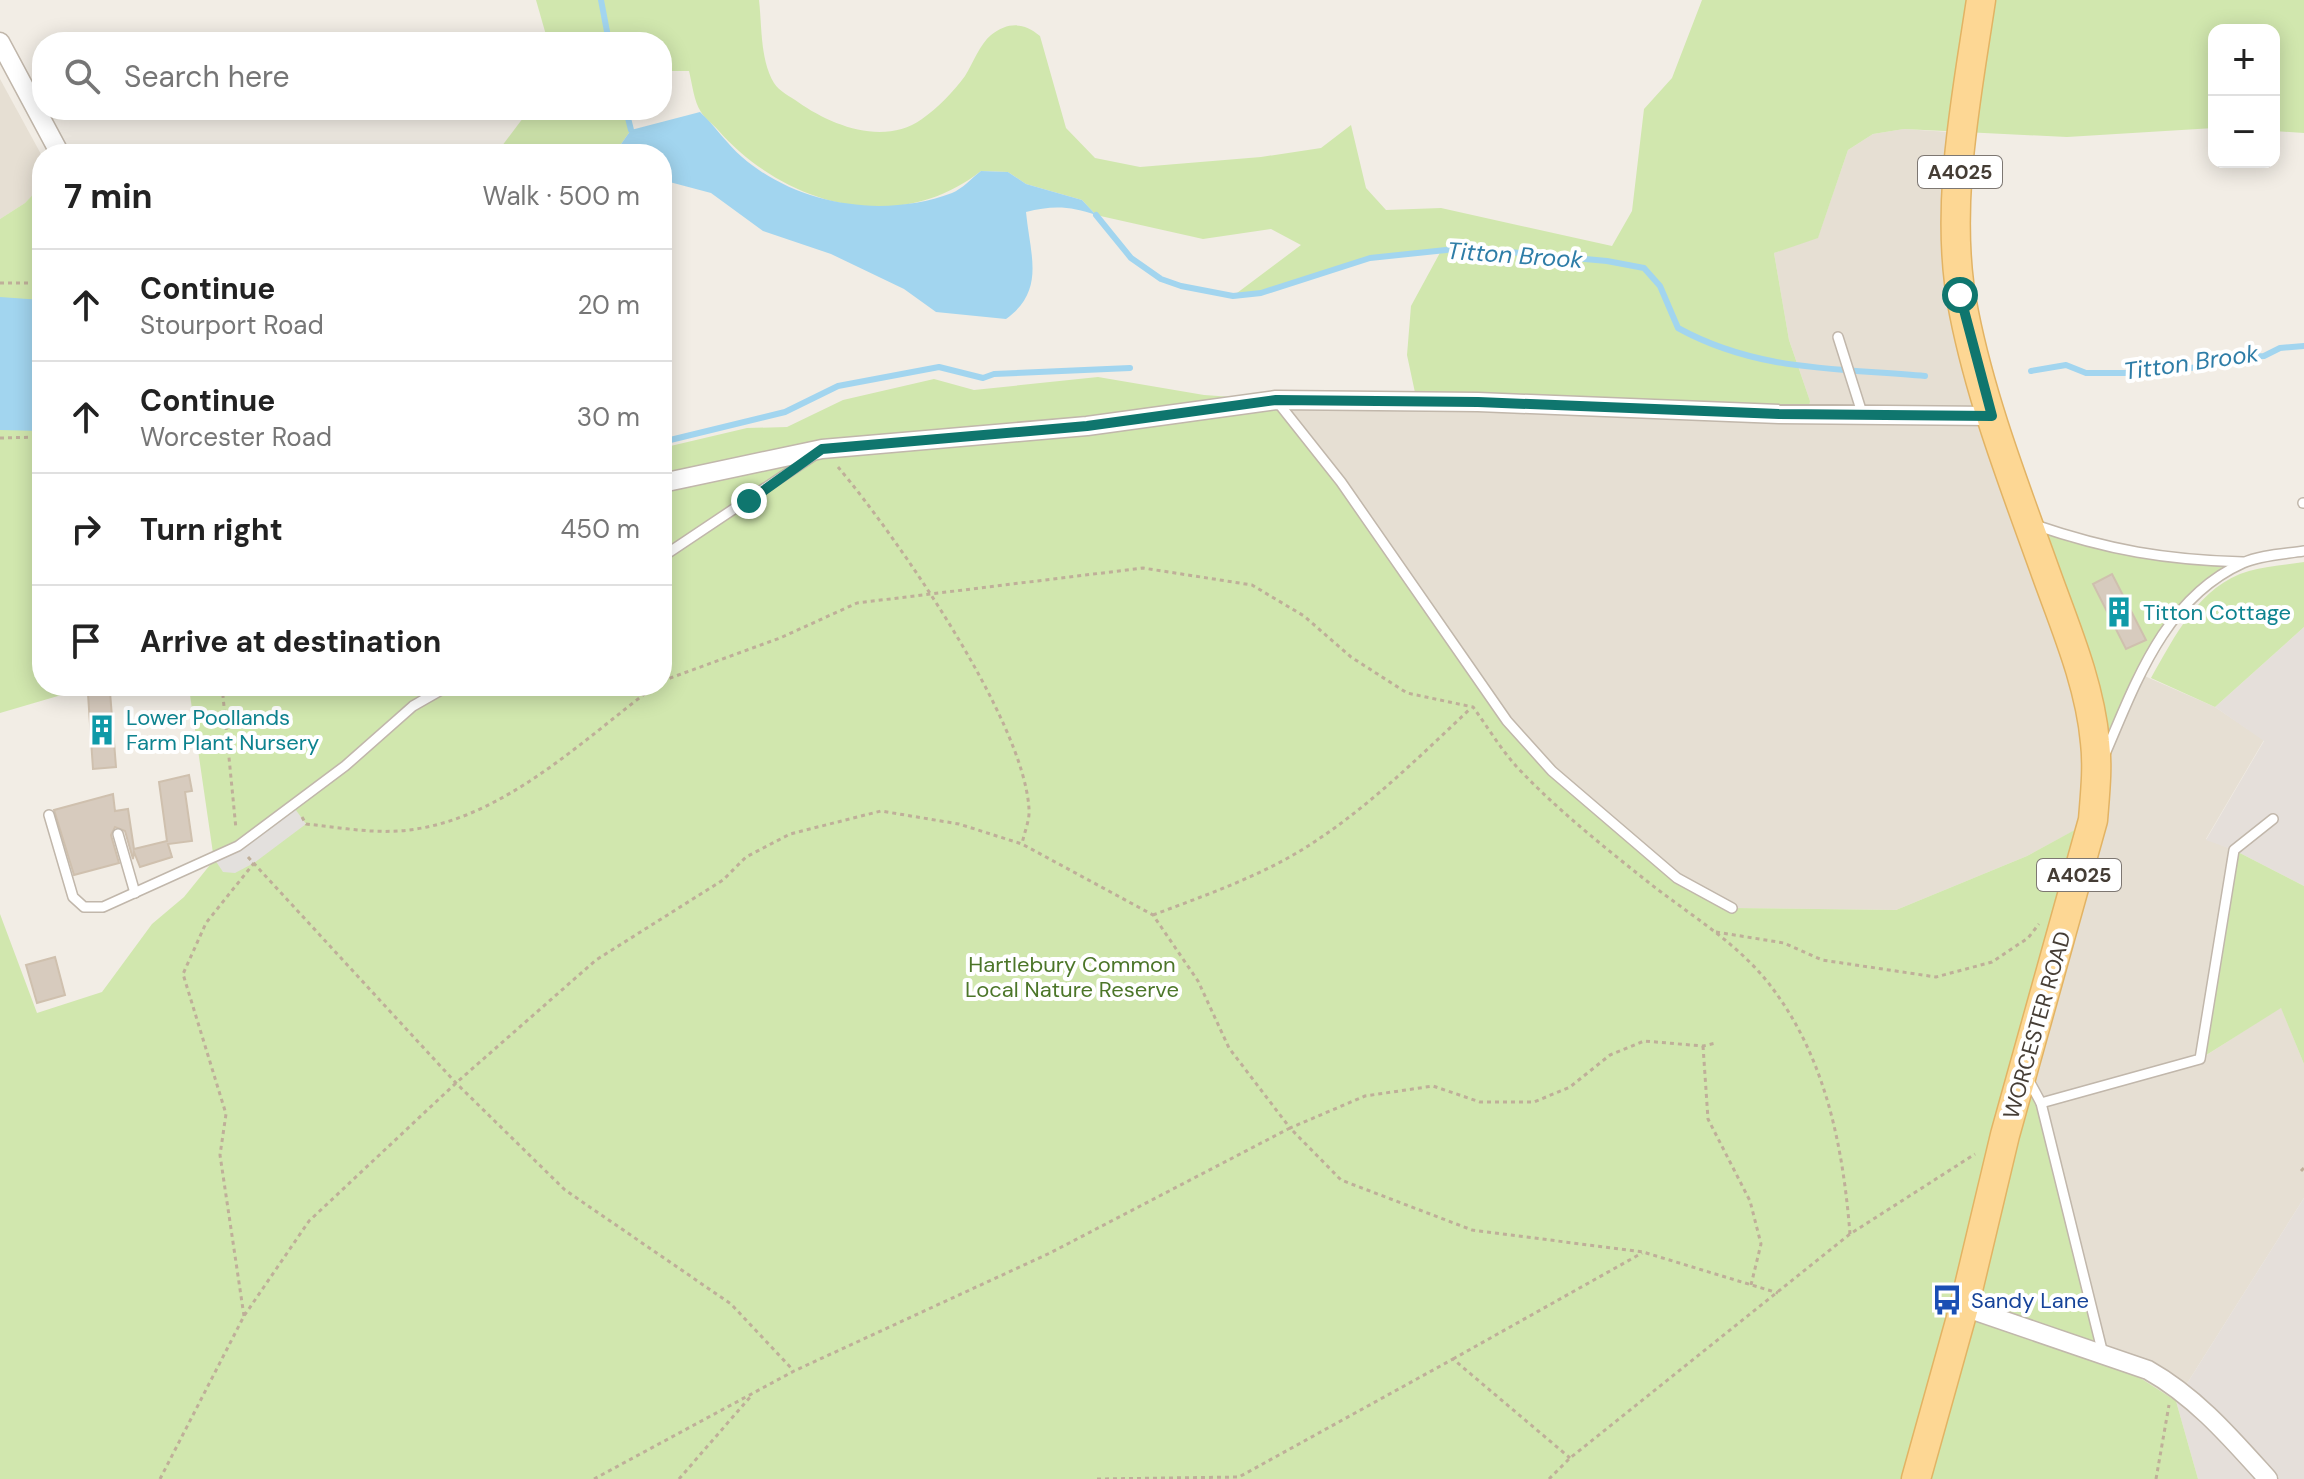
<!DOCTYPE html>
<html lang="en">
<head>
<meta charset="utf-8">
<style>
	body { margin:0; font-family:"DM Sans",sans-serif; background:#f2f2f2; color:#222 }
	.controls { position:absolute; right:24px; top:24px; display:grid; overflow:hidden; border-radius:16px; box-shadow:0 4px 20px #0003 }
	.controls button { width:72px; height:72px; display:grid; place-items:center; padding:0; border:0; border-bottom:2px solid #e0e0e0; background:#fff; color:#222; font:40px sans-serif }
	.stop { position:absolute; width:24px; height:24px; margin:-18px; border:6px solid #0f766e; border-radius:50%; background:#fff }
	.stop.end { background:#0f766e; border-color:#fff; box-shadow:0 2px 8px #0008 }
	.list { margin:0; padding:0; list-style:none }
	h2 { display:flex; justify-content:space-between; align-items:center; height:104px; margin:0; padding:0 32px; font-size:34px }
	h2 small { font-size:26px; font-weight:400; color:#767676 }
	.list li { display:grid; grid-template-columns:52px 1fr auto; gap:24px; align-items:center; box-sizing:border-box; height:112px; padding:0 32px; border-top:2px solid #e0e0e0 }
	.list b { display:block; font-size:30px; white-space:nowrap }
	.list p { margin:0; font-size:26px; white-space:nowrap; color:#767676 }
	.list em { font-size:26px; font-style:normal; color:#767676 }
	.icon { flex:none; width:44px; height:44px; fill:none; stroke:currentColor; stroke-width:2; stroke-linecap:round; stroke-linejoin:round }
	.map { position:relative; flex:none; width:2304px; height:1479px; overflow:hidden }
	.search { position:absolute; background:#fff; box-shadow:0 4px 20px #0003; left:32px; top:32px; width:640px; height:88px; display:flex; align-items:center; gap:20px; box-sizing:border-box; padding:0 28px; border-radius:32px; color:#767676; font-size:30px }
	.panel { position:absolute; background:#fff; box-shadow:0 4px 20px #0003; left:32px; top:144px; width:640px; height:552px; border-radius:32px }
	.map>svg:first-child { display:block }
	.residential { fill:#e6dfd3 }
	.industrial { fill:#e5dfda }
	.green { fill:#d1e7ae }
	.parking { fill:#e3e0dd }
	.water { fill:#a2d5ef }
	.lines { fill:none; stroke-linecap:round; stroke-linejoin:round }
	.stream { stroke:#a2d5ef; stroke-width:6 }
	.building { fill:#d7cbbe; stroke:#cfc0ae; stroke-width:2 }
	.lane-casing { stroke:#c1b7ab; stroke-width:12 }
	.street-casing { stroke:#c1b7ab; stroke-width:21 }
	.primary-casing { stroke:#e2b364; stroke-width:31 }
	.path { stroke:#bfaf99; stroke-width:3; stroke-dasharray:4 4; stroke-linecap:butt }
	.lane { stroke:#fff; stroke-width:9 }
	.street { stroke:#fff; stroke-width:18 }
	.primary { stroke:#fdd794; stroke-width:28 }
	.route { stroke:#0f766e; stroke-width:10 }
	.labels { text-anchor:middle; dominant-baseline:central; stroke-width:8; stroke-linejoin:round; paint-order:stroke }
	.shield { fill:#fff; stroke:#7d7772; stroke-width:2 }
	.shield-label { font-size:20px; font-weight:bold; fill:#453d35 }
	.culture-label { font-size:22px; fill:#0d838f; stroke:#fff; text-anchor:start }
	.park-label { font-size:22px; fill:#4c7629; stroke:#fff }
	.street-label { font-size:22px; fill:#453d35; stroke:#fff }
	.transit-label { font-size:22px; fill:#164399; stroke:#fff; text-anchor:start }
	.water-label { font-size:24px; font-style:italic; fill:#2e7da7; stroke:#fff }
</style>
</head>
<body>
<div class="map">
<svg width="2304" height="1479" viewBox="0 0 2304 1479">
	<rect width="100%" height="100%" fill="#f2ede5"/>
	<g class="residential">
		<polygon points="0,79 42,156 42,185 25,203 0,219"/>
		<polygon points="1904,129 1964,133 1955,227 2028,522 2140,674 2215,707 2264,740 2206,839 2234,850 2202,1058 2281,1007 2304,1064 2304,1198 2176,1401 2103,1354 2024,1073 2092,821 2027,856 1896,910 1732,908 1703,895 1627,839 1508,721 1276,400 1810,401 1789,340 1774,253 1818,237 1848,150 1873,134"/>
	</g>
	<g class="industrial">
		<polygon points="2304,627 2304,886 2234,850 2206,840 2264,741 2215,707"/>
		<polygon points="2304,1198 2304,1479 2198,1479 2176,1401"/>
	</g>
	<g class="green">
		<path d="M536,0H759C762,26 760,60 774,83C779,91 791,97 798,102C832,126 884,146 922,119C938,108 954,91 965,76C973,63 980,44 991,35C1008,22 1024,22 1040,36L1066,128L1095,158L1140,167L1261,157L1321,148L1351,125L1366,188L1386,210L1441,208L1612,246L1632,211L1644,109L1672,78L1702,0H2304V133L2274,131V30H2214V128L2067,137L1904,129L1873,134L1848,150L1818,238L1774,253L1789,340L1810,401L1807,415L1417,402L1407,355L1411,306L1442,249L1370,258L1261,293L1233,296L1301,245L1271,229L1203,239L1096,215L1082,200L1026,184L1008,172L981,171C897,237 784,205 718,130C713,124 705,119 701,112C694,102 692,83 689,71H662V42H548Z"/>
		<polygon points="529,110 626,110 631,130 614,154 496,154"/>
		<polygon points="42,185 42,686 92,686 0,713 0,219 25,203"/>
		<polygon points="1098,377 1204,395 1276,400 1341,482 1469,668 1552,771 1677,878 1732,908 1896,910 2027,856 2093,820 2024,1073 2041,1103 2103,1354 2176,1401 2198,1479 0,1479 0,914 37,1013 102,992 152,924 184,897 214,860 190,695 158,686 662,686 662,448 747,428 787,427 843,400 934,379 974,390"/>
		<polygon points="2028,522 2118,550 2244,562 2204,588 2170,621 2097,773"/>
		<path d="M2304,562V627L2215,707L2151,678C2174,638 2199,585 2249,571C2266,566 2286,565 2304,562Z"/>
		<polygon points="2234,850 2304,886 2304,1064 2281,1008 2200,1059"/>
	</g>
	<polygon class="parking" points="293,806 306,824 254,863 235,873 223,872 215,860"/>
	<g class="water">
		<path d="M700,112C715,126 727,144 742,157C797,205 883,219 952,193C962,189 972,178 981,171L1008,172L1026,184L1082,200L1096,215C1071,206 1052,205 1026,212C1030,255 1046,290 1006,319L936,312L904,289L831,254L763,231L711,193L662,180V154H614L631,130Z"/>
		<polygon points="0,297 42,300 42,431 0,430"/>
	</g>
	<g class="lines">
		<g class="stream">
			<polyline points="601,0 609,42"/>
			<polyline points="626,110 631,130"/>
			<path d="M1096,215L1131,258L1161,279L1181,286L1233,296L1261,293L1370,258L1465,248L1607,261L1644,268L1660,286L1678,328C1758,372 1838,368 1925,376"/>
			<polyline points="2031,371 2066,365 2086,373 2140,373 2199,367 2222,359 2264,356 2280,348 2304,346"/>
			<polyline points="662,442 785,412 838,386 939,367 983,378 994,374 1130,368"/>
		</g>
	</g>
	<g class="building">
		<polygon points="2112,574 2146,640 2126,649 2093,584"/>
		<polygon points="110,692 116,767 93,769 88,694"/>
		<polygon points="189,775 192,791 185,792 192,841 168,844 172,857 140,867 134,852 133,859 125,831 115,827 111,835 119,863 74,875 54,810 113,794 115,811 128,809 134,849 167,841 159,782"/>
		<polygon points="55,957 65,995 37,1003 26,965"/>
	</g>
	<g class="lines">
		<g class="lane-casing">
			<g id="lane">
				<polyline points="1838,337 1863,416"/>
				<polyline points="1276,400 1341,482 1507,721 1552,771 1677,878 1732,908"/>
				<polyline points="2303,503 2304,503"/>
				<path d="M2035,525C2108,550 2166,560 2243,562"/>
				<polyline points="662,557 813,456"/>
				<path d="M2105,754C2136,682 2165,598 2243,563C2260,555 2285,554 2304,551"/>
				<polyline points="49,815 73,897 84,907 103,907 238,846 345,766 413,706 448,686"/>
				<polyline points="118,834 135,893"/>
				<polyline points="2027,1077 2041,1103 2103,1354"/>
				<polyline points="2041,1103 2200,1059 2234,850 2273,819"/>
			</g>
		</g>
		<g class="street-casing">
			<g id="street">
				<polyline points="0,42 60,154"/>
				<polyline points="662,483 822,449 1087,426 1276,400 1478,402 1779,414 1992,416"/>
				<path d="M1964,1307L2148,1370C2196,1397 2231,1438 2268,1479"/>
			</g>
		</g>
		<g class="primary-casing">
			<path id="primary" d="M1916,1479L1964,1307L2005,1135L2093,820C2095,794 2098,768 2095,742C2090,686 2067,631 2048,579C2017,492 1982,404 1964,313C1943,212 1966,101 1981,0"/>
		</g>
		<g class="path">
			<polyline points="0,283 42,283"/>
			<polyline points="0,438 42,437"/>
			<path d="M838,467C896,536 1024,720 1029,809C1030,820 1024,833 1022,844"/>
			<path d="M662,681L780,638L857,603L1143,568L1252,585L1304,616L1351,657L1407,693L1473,707C1487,726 1500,748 1516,766C1556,809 1603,846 1648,882C1691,916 1740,944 1773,989C1826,1060 1843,1147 1850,1234"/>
			<polyline points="222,686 236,829"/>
			<path d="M302,817L306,824C336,827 368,833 398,831C497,825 580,742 655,686"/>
			<polyline points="248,857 456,1083 565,1190 731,1304 793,1370"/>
			<path d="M1153,915C1206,895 1261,876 1308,846C1368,808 1420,756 1471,708"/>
			<polyline points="1716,932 1784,943 1822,960 1936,977 1992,962 2028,938 2039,924"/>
			<polyline points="1703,1046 1708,1119 1750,1201 1761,1244 1751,1285"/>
			<polyline points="2301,1171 2304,1168"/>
			<polyline points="244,1316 220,1155 226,1114 183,974 206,923 254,863"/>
			<polyline points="1453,1359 1642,1253"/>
			<polyline points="160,1479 244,1316 309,1221 456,1083 596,960 723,880 746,857 790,834 881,811 959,824 1022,844 1153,915 1198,981 1229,1048 1290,1128 1365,1096 1433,1086 1480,1102 1534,1102 1570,1087 1610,1055 1644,1041 1703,1046 1716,1043"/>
			<polyline points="594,1479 794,1371 1050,1253 1290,1128 1341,1180 1472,1230 1643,1252 1778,1293"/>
			<polyline points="679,1479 751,1396"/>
			<polyline points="1097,1479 1239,1477 1453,1359 1570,1458"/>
			<polyline points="1549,1479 1570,1458 1850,1234 1975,1154"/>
			<polyline points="2156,1479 2169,1405"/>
		</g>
		<use href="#lane" class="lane"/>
		<use href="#street" class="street"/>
		<use href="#primary" class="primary"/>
	</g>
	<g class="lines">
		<polyline class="route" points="749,501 822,449 1087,426 1276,400 1478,402 1779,414 1992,416 1960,295"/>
	</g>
	<defs>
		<g id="building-bare" transform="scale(2.4)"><path d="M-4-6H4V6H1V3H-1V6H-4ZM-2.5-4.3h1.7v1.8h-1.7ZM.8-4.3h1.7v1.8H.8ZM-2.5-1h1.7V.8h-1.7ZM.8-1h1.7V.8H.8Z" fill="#0f9aa8" stroke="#fff" stroke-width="2.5" paint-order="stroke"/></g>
		<g id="bus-bare" transform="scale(2.4)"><path d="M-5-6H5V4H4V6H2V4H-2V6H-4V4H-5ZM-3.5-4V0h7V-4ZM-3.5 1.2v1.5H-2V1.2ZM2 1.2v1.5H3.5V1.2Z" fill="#1a4fb4" stroke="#fff" stroke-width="2.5" paint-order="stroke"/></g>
	</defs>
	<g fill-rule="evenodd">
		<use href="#building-bare" x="2119" y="612"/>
		<use href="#building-bare" x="102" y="730"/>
		<use href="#bus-bare" x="1947" y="1300"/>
	</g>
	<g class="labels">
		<g class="shield">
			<rect x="1918" y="156" width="84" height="32" rx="6"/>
			<rect x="2037" y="859" width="84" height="32" rx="6"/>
		</g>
		<g class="shield-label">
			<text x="1960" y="172">A4025</text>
			<text x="2079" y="875">A4025</text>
		</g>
		<g class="culture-label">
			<text x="2143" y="612">Titton Cottage</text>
			<text x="126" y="717">Lower Poollands<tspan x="126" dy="25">Farm Plant Nursery</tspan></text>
		</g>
		<g class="park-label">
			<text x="1072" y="964">Hartlebury Common<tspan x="1072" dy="25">Local Nature Reserve</tspan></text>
		</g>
		<g class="street-label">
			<text transform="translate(2037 1025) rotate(-74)">WORCESTER ROAD</text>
		</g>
		<g class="transit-label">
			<text x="1971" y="1300">Sandy Lane</text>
		</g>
		<g class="water-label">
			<text transform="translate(1515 255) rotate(4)">Titton Brook</text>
			<text transform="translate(2191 362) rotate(-8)">Titton Brook</text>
		</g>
	</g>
</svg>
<div class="controls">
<button>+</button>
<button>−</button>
</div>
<div class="stop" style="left:1960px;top:295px"></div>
<div class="stop end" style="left:749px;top:501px"></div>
<div class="search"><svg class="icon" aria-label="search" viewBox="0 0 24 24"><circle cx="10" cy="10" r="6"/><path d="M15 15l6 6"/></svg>Search here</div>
<section class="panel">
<h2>7 min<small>Walk · 500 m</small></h2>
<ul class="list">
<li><svg class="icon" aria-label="ahead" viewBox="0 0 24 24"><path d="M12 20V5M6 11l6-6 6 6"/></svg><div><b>Continue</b><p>Stourport Road</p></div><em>20 m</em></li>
<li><svg class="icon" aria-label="ahead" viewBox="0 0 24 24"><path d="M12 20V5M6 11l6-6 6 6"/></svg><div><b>Continue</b><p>Worcester Road</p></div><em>30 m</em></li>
<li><svg class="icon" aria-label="right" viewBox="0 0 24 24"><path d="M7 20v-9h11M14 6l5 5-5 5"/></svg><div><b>Turn right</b></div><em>450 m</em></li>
<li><svg class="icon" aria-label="arrive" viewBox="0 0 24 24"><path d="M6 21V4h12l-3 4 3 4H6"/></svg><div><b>Arrive at destination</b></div></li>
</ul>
</section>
</div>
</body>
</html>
